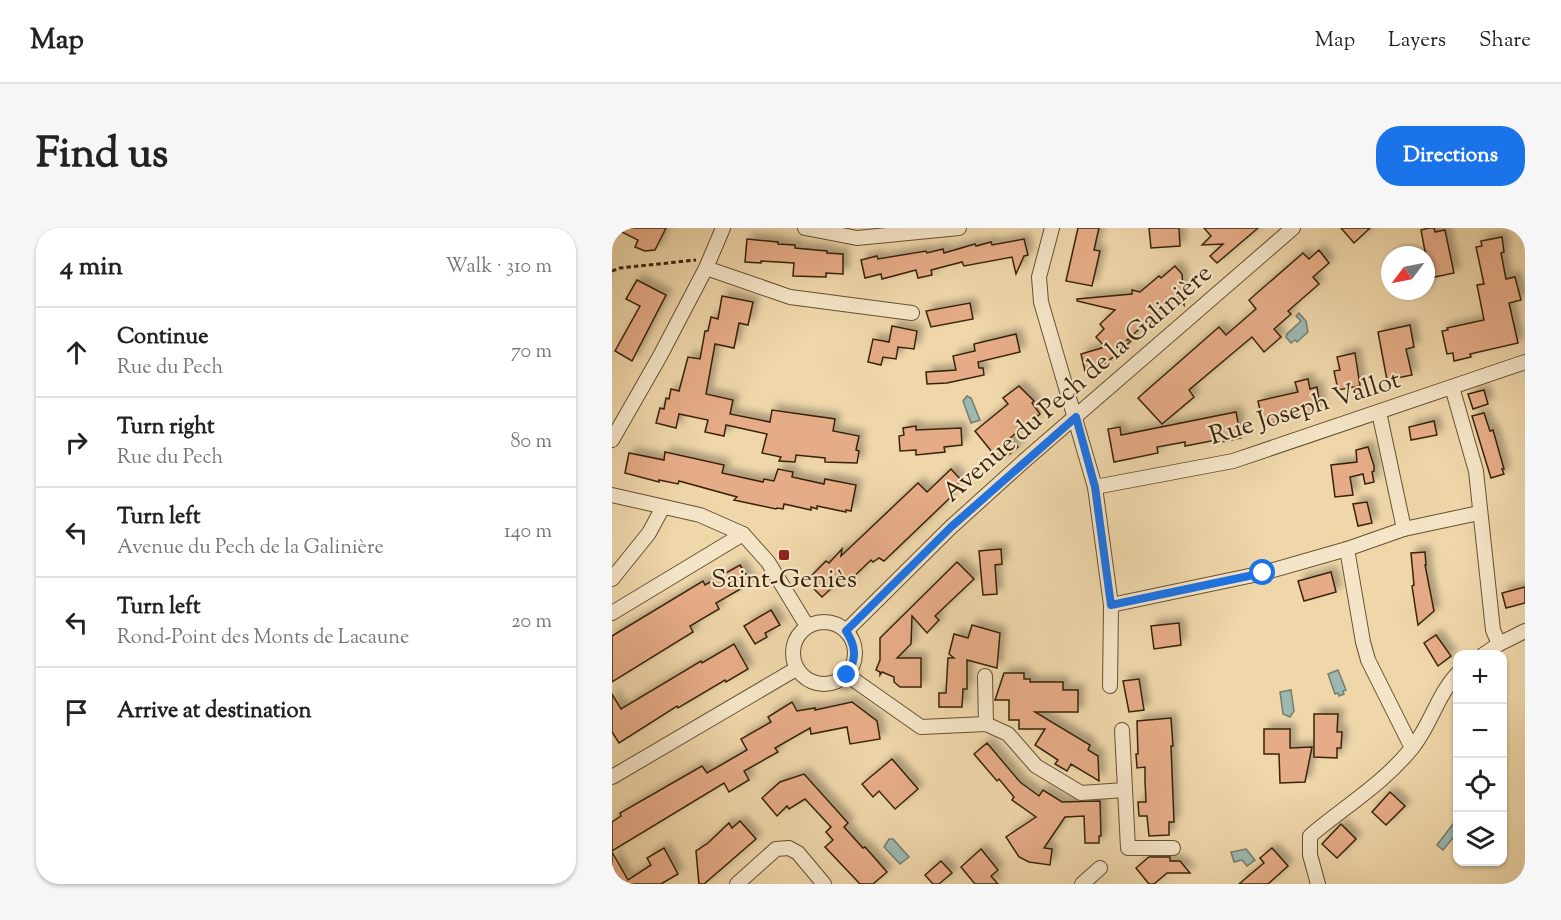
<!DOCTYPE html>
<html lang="en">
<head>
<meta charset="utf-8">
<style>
	body { margin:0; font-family:"Sorts Mill Goudy",serif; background:#f6f6f6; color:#222 }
	.controls { position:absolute; right:18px; bottom:18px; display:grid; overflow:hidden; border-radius:12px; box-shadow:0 2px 4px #0004 }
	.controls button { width:54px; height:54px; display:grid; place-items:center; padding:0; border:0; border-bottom:2px solid #e0e0e0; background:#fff; color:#222; font:30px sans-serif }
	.compass { position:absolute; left:769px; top:18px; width:54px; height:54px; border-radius:50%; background:#fff; box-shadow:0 2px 4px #0004; rotate:238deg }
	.stop { position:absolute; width:18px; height:18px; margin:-14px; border:4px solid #1a73e8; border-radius:50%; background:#fff }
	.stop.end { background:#1a73e8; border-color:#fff; box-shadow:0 2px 6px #0008 }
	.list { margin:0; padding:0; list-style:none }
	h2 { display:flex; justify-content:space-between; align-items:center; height:78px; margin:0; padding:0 24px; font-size:26px }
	h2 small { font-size:20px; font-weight:400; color:#767676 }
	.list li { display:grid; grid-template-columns:39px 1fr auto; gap:18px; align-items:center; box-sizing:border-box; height:90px; padding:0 24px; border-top:2px solid #e0e0e0 }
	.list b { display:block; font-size:22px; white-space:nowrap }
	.list p { margin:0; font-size:20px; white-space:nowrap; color:#767676 }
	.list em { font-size:20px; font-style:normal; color:#767676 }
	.icon { flex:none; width:33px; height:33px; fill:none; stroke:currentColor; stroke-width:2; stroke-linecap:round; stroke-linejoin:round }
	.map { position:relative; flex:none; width:913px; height:656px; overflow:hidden; border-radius:24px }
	header { display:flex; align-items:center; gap:36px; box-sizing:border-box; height:84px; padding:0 30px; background:#fff; border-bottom:2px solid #e0e0e0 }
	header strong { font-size:28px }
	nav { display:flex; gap:33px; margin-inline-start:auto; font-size:21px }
	.intro { display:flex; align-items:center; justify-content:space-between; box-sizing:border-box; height:144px; padding:0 36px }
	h1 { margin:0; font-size:42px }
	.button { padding:15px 27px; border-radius:24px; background:#1a73e8; color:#fff; font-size:21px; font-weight:700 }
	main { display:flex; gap:36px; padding:0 36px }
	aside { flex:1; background:#fff; border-radius:24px; box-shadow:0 2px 4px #0004 }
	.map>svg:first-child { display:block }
	.water { fill:#9cb8b1; stroke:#747d6e; stroke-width:1.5 }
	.building { fill:#e6ac87; stroke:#392409; stroke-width:1.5; filter:url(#shadow) }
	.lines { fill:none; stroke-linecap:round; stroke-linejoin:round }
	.street-casing { stroke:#665131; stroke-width:16 }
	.path { stroke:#392409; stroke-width:3; stroke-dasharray:4.5 3; stroke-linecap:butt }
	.street { stroke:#f5e5c8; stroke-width:14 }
	.route { stroke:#1a73e8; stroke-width:8 }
	.poi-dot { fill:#8f2418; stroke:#f5e5c8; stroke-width:2 }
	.labels { text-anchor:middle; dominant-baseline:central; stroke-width:4.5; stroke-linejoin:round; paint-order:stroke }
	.street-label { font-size:26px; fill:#392409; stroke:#f5e5c8 }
	.poi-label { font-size:26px; fill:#392409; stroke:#f5e5c8 }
</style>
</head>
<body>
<header>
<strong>Map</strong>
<nav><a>Map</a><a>Layers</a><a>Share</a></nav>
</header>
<div class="intro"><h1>Find us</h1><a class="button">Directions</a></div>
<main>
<aside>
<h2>4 min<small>Walk · 310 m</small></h2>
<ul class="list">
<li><svg class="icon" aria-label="ahead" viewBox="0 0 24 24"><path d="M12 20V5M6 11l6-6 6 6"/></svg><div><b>Continue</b><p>Rue du Pech</p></div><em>70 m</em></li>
<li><svg class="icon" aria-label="right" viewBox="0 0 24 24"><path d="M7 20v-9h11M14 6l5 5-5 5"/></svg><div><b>Turn right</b><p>Rue du Pech</p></div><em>80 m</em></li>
<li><svg class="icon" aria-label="left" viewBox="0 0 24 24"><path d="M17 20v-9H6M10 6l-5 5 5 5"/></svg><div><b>Turn left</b><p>Avenue du Pech de la Galinière</p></div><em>140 m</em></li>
<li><svg class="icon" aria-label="left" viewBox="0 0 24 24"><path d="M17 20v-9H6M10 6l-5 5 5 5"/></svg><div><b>Turn left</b><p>Rond-Point des Monts de Lacaune</p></div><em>20 m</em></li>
<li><svg class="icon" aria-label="arrive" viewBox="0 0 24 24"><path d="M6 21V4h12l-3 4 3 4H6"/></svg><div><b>Arrive at destination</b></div></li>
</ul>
</aside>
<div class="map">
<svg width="913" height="656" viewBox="0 0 913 656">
	<defs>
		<filter id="shadow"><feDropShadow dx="5.5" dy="-5.5" stdDeviation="3" flood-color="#0004"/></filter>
	</defs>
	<rect width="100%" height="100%" fill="#efd7aa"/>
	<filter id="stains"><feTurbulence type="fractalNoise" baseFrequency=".00333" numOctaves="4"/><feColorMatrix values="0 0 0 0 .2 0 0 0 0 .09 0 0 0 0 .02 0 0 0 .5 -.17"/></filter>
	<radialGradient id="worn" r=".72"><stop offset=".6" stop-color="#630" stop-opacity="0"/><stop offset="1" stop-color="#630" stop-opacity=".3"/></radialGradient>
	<g class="water">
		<polygon points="687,85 694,93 696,104 685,114 683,112 679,115 674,109 675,106 689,93 684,88"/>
		<polygon points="355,168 359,170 368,192 359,195 351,173"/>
		<polygon points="726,442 734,462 731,463 732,466 727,468 726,465 723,466 716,446"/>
		<polygon points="679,462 682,483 678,489 671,486 668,464"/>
		<polygon points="845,591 845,605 831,622 825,617"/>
		<polygon points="277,611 281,611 297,629 288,636 272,619"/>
		<polygon points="634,621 643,632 635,638 630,632 622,634 619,624"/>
	</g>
	<g class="building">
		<polygon points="2,0 54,0 43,22 33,23 23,19 26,12"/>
		<polygon points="466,0 487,0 482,22 488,23 480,58 454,53"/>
		<polygon points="537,0 567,0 568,18 539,20"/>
		<polygon points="592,0 646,0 605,35 598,28 611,16 590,17 599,8"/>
		<polygon points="729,0 758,0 742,15"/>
		<polygon points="817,0 822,0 823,4 833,2 842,45 818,50 809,2"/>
		<polygon points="890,9 892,24 889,25 894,51 903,49 909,72 897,75 906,115 858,126 859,129 842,133 841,125 835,126 830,103 836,102 835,100 872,92 865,57 872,56 864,19 870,18 869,13"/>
		<polygon points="135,11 166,14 166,16 183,17 183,20 215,23 215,25 231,26 231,46 214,45 214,49 181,48 182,35 149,33 149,35 133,34"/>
		<polygon points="412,11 416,27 412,28 404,46 400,29 352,38 350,34 319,42 320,47 306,50 304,42 270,51 269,46 253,50 249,32 265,28 266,31 314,23 315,25 331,21 332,25 363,16 364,18 379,14 380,17"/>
		<polygon points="707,22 717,35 701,49 707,56 676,83 679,86 662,101 669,109 652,124 640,109 577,162 582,169 550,196 526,170 607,99 614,107 644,81 637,72 691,25 697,31"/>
		<polygon points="563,38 570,46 572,77 565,67 515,112 520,112 492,137 473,143 469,126 493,119 484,109 492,101 488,96 503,82 465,73 465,71 520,66 520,62 528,64 547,48 549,50"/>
		<polygon points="25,52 54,67 20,133 3,123 28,78 14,71"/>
		<polygon points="110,68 141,74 136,97 127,95 122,120 103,116 94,166 121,172 118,186 158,194 160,182 223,191 221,203 247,208 244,222 247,223 245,235 213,234 213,230 184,227 183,234 167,233 169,229 150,225 155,206 114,197 112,208 93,204 96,192 67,186 64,200 44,195 48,180 52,181 54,170 57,171 59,161 67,163 76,129 88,131 93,103 96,103 99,89 106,91"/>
		<polygon points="358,75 361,91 319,99 314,83"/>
		<polygon points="798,97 802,119 794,121 800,147 775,152 766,104"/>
		<polygon points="280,98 305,103 302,121 286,119 284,131 271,129 269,137 256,134 261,111 277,114"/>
		<polygon points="404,106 408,124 366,134 367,140 371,140 372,147 335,155 315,156 314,144 344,142 341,128 363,123 362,116"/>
		<polygon points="743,125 748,158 726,162 722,143 728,142 725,129"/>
		<polygon points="696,151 698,161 705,159 708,179 702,181 702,184 671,189 672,193 651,197 646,173 686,164 683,154"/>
		<polygon points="407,158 422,173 420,175 428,186 398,210 406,219 388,234 363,203 396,176 391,170"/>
		<polygon points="872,162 876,176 861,181 856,166"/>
		<polygon points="624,184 629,210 605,215 604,212 573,218 573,214 545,219 546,225 502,234 496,201 508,199 509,207"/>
		<polygon points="872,185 878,203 881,202 892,241 890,241 892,246 879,250 860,188"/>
		<polygon points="822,193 825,207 799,212 797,199"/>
		<polygon points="304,198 304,202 349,200 350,217 332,219 333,224 304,227 304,222 288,223 287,208 292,207 291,200"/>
		<polygon points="756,219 762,238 762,243 760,244 762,254 753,256 751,246 738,249 741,267 723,269 719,237 745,234 744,222"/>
		<polygon points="53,224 112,237 110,245 151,254 152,251 162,253 166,241 181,244 180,249 212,256 213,251 244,257 239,283 234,282 234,284 205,278 205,281 199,279 199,282 172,276 171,281 165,280 164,281 122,272 125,269 67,253 66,256 47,252 47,254 13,245 17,225 52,232"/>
		<polygon points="339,241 349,252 340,264 342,266 272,333 267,330 261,334 259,332 230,360 225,355 210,369 199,358 203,355 198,349 214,333 217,335 230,321 229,328 306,255 315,264"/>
		<polygon points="755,274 760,295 746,298 741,276"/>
		<polygon points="389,321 390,336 383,337 385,366 371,367 367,323"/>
		<polygon points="813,324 814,337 813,337 822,383 806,397 800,358 802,357 799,325"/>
		<polygon points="345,334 362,351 323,388 327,392 315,405 300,388 299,416 285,430 309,430 309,459 288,459 282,454 282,449 270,444 268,447 268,444 264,442 268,432 268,410"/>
		<polygon points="128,337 139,355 104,375 107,381 78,398 81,404 0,454 0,408 91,353 93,357"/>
		<polygon points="719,344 724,364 692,373 686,353"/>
		<polygon points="913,359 913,375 894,380 890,365"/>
		<polygon points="159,382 168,397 153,405 155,409 143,416 132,398"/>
		<polygon points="567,395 569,417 542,421 539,398"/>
		<polygon points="360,397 388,405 385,440 355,432 355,461 351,461 350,479 327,479 327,465 334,465 336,430 342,430 337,426 342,406 356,410"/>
		<polygon points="824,407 839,428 826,438 812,415"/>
		<polygon points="122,416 136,441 114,454 113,452 66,480 65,478 7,515 0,504 0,466 9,481 89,433 90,435"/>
		<polygon points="392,445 412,445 412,451 418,451 418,454 451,454 451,462 466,462 466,484 423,484 478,517 476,522 486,528 487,553 459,536 455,543 443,536 446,532 423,517 433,501 407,501 407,492 397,492 397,472 383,472"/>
		<polygon points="527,451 532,482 517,484 511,453"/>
		<polygon points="180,474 185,483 203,480 203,482 240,474 265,493 268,511 238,516 235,499 199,506 198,500 163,520 166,524 132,543 137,552 117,564 112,555 0,623 0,594 9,588 8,585 90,538 95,545 135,522 129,511 159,494 156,489"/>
		<polygon points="702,486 726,486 725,504 730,504 729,520 725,520 725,530 702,529"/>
		<polygon points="559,490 561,518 559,518 562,594 557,594 557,607 537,608 535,588 527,588 526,574 534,574 533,553 533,539 525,540 524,526 526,526 525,493"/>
		<polygon points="652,501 678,501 678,520 700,519 693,554 668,555 667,526 652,526"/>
		<polygon points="375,515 408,554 427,568 431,562 450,574 488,573 489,608 487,608 487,615 473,615 472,588 453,589 432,620 440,621 438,637 417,634 407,629 394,609 424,589 400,572 402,569 387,551 385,553 362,526"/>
		<polygon points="280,531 306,561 283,581 267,563 261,569 250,556"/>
		<polygon points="192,546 236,595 232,599 251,620 253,619 275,644 261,656 248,656 213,619 221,612 214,604 219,599 193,571 177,581 175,578 165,588 150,570 168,554"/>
		<polygon points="778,564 793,578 774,597 760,584"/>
		<polygon points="128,593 144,611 92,656 87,656 84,623 96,615 117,595 120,600"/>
		<polygon points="729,596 744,611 725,630 710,616"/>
		<polygon points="52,620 66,646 49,656 0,656 0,624 16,652 39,637 35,630"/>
		<polygon points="660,620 676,638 656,656 627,656 652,635 648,630"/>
		<polygon points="369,621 386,642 379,648 386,656 363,656 349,639"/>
		<polygon points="537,629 558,629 558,633 568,633 578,645 555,645 542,656 537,656 524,640"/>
		<polygon points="329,633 340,645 327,656 321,656 313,647"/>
	</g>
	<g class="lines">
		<g class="street-casing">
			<g id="street">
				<polyline points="193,0 245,10 347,0"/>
				<polyline points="440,0 427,49 429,74 483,259 499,377 498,458"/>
				<polyline points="94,40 178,69 300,85"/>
				<polyline points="840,159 864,243 881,402 887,416"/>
				<polyline points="767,184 792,301"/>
				<polyline points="0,212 48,128 94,40 111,0"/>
				<polyline points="483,259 621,233 913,134"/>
				<polyline points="0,267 88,287 131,306 156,334 195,398"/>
				<polyline points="735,321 751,414 756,432 800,520"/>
				<polyline points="0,351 37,305 51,279"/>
				<polyline points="499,377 651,345 735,321 792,301 867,285"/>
				<polyline points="0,385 131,306"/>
				<circle cx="212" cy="425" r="31"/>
				<polyline points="234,403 339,299 412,233 681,0"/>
				<polyline points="871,427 887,416 913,403"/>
				<polyline points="235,447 309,499 374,496 396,506 424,538 469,565 513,562"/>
				<polyline points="373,448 374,496"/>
				<polyline points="510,502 516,620 561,620"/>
				<polyline points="0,549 184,441"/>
				<polyline points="125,656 164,621 177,620 186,625 212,656"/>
				<polyline points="470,656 488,640"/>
				<path d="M706,656L698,627V608C732,579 771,556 800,520C819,497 825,467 846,445"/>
			</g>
		</g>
		<polyline class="path" points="0,43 8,40 84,32"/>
		<use href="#street" class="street"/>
	</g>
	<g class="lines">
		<path class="route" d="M235,447C245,431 244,418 234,403L339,299L464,189L483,259L499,377L651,345"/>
	</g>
	<rect class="poi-dot" x="166" y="321" width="12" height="12" rx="3"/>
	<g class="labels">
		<g class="street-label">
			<text transform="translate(466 156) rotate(-41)">Avenue du Pech de la Galinière</text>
			<text transform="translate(693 181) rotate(-17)">Rue Joseph Vallot</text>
		</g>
		<g class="poi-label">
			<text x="172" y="352">Saint-Geniès</text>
		</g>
	</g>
	<rect width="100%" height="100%" filter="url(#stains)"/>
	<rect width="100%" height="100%" fill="url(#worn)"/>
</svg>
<div class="controls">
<button>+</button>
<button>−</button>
<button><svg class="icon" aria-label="locate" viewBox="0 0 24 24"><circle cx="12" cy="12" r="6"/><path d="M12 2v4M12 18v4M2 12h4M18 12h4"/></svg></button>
<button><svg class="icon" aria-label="layers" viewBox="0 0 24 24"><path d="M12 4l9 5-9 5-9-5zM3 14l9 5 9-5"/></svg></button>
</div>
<svg class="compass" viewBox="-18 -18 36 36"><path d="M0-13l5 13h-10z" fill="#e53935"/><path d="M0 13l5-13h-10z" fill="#767676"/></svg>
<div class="stop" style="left:651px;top:345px"></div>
<div class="stop end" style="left:235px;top:447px"></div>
</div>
</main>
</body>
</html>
